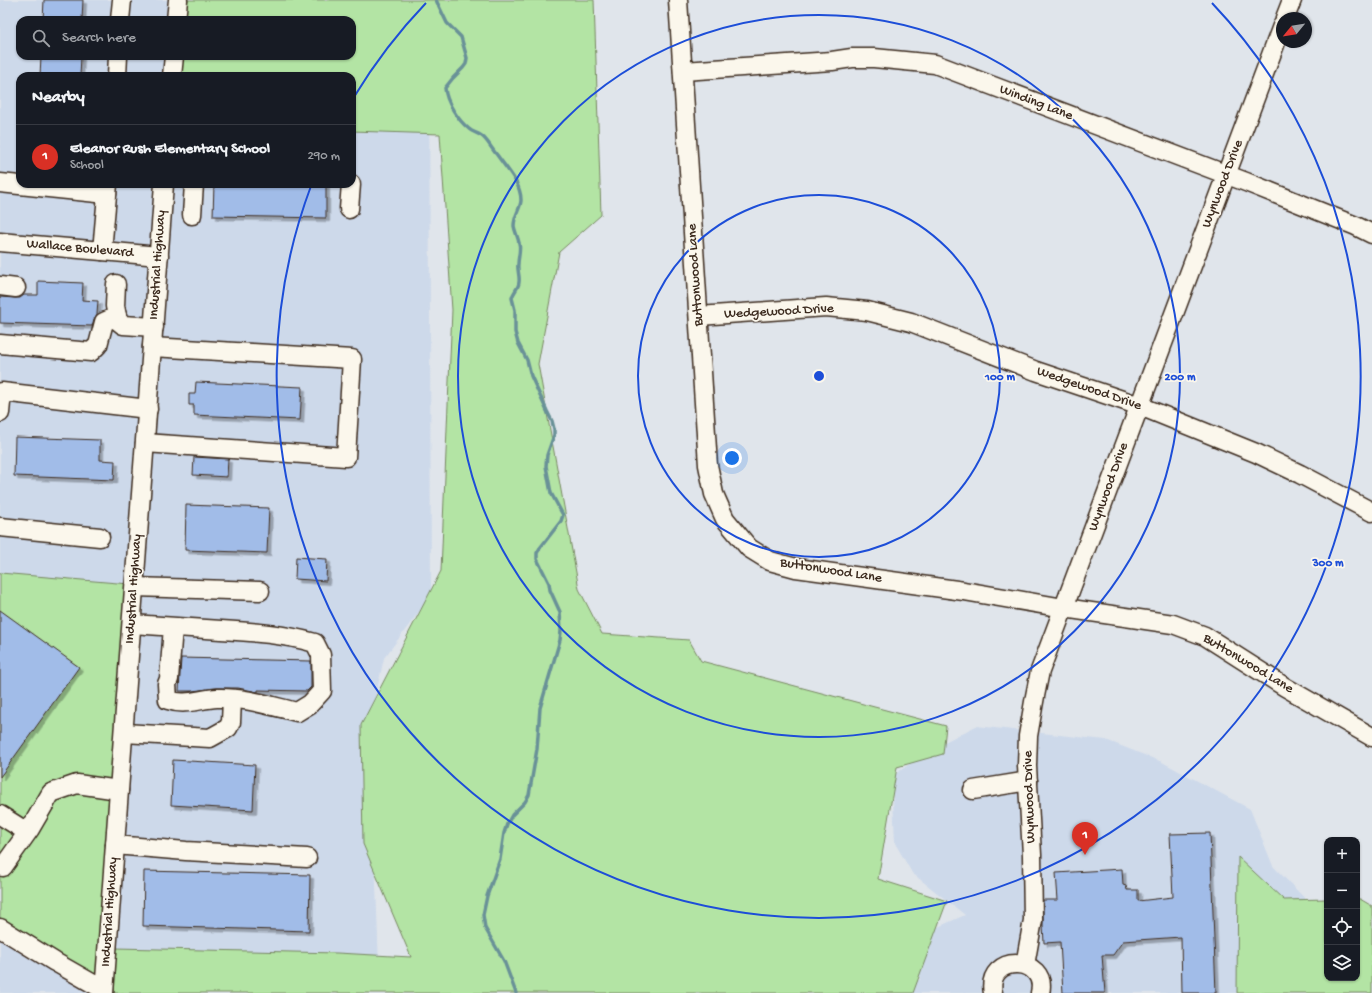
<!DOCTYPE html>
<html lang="en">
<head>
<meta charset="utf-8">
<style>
	body { margin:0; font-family:"Gochi Hand",sans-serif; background:#242831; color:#f1f3f6 }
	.controls { position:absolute; right:12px; bottom:12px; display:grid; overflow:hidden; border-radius:8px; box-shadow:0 1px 3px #0004 }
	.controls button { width:36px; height:36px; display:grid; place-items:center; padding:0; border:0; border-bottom:1px solid #363941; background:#171b24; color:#f1f3f6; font:20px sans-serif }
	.compass { position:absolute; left:1276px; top:12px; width:36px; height:36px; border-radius:50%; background:#171b24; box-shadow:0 1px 3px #0004; rotate:240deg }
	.you { position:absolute; left:732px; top:458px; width:14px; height:14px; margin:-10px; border:3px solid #fff; border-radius:50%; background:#1a73e8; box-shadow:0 0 0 6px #1a73e833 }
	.badge { display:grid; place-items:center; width:26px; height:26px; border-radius:50%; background:#d93025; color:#fff; font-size:13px; font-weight:700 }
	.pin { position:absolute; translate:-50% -33px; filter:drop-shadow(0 1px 2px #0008) }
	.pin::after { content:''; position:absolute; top:21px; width:14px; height:12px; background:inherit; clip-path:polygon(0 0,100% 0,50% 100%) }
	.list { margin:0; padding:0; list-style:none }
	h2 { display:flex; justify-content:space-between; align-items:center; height:52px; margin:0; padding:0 16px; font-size:17px }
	h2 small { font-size:13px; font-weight:400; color:#9ea1a6 }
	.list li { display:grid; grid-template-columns:26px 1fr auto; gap:12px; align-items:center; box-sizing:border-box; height:64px; padding:0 16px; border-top:1px solid #363941 }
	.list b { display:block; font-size:15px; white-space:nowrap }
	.list p { margin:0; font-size:13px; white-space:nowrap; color:#9ea1a6 }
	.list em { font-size:13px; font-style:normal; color:#9ea1a6 }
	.icon { flex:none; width:22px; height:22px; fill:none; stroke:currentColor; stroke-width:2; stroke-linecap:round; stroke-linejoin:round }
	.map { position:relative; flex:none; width:1372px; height:993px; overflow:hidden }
	.search { position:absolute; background:#171b24; box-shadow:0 1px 3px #0004; left:16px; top:16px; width:340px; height:44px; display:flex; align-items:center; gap:10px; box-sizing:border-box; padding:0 14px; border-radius:12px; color:#9ea1a6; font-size:15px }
	.panel { position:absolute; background:#171b24; box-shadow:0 1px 3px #0004; left:16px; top:72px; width:340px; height:116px; border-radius:12px }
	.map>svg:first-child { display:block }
	.built { fill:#cdd9ea; fill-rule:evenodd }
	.green { fill:#b3e4a4; stroke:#778761 }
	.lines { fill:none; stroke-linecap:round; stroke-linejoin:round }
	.stream { stroke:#699197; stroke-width:3.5 }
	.building { fill:#a1bce8; stroke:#3b2a1e; filter:url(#shadow) }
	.minor-casing { stroke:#3b2a1e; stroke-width:21 }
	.minor { stroke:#fbf7ec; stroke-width:18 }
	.ring { fill:none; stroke:#1d4ed8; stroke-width:2 }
	.labels { text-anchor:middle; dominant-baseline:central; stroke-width:3.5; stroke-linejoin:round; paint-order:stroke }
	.street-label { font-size:14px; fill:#3b2a1e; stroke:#fbf7ec }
	.centre { fill:#1d4ed8; stroke:#fbf7ec; stroke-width:2 }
	.ring-label { font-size:12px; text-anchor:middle; font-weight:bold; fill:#1d4ed8; stroke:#fbf7ec; stroke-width:3.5; stroke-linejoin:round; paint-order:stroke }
</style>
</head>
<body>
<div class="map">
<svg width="1372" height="993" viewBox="0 0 1372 993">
	<defs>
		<filter id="shadow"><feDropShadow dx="3.5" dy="3.5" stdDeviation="0" flood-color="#0004"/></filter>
	</defs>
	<rect width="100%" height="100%" fill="#e0e5eb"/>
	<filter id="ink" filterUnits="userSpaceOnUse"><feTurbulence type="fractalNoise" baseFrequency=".025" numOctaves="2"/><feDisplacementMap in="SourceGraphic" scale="8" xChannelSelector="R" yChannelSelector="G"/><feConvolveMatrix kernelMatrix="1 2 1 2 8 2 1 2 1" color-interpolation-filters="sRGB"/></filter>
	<g filter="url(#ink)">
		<g class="built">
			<path d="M0,0H407L429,47L431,596L384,658L370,721L380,993H0ZM20,20H352V56H20ZM20,76H352V184H20Z"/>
			<polygon points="976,726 1106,740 1162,762 1250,809 1273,866 1325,919 1327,978 1357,978 1372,993 771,993 792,979 920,980 918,966 929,931 965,915 912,873 895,843 892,776 935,747"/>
		</g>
		<g class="green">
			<polygon points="182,0 594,0 601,215 559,252 538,364 579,589 602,634 689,640 701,661 946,726 943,754 897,767 878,879 947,901 913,993 103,993 0,930 0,573 141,585 115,948 337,953 411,957 363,844 361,725 441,571 452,310 440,134 352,131 352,76 176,76 178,56 352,56 352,20 181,20"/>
			<polygon points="1238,857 1284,900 1327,899 1327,978 1357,978 1357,899 1360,899 1372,906 1372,993 1237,993"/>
		</g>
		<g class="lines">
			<path class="stream" d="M436,0L447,23L461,37L467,58L466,64L463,68L453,78L445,88C446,102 458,120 469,129C473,133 480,133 484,138C489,143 492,149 497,155C506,168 521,183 521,200C521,208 514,215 514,226C515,232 518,237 519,243C521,250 518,257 518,264C517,270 520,276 519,282C519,288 513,292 512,298L515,310V332L518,343L527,360L531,376L547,411L552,421L554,429V435L547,455L546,466L551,493L563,515L561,521L540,548L537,553V559L549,583L550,590L560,612L561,631L560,640L540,708L537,749L529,795L525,802L512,815L507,824L504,833L500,859L487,896L483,915L485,928L504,961L516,993"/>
		</g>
		<g class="building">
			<polygon points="44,0 83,0 82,20 43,20"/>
			<polygon points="41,56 81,56 80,76 40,76"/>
			<polygon points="214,184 326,184 326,218 213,216"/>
			<polygon points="38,281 83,283 82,300 98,301 97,314 94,319 92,326 0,323 0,297 15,298 20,298 24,295 38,295"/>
			<polygon points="196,382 302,387 300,420 194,415 194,405 189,405 189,394 195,394"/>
			<polygon points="15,437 100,440 100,460 115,461 114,480 14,476"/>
			<polygon points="194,457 228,459 227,477 193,475"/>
			<polygon points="186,505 269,508 267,553 185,550"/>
			<polygon points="296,557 327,559 326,581 295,579"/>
			<polygon points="0,610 79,667 0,777"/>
			<polygon points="181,658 311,661 311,687 307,691 258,690 258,692 238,688 217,688 192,691 179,691"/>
			<polygon points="173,760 255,765 253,810 171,805"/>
			<polygon points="1210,833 1216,993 1182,993 1181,937 1123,941 1113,955 1102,955 1105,993 1063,993 1060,942 1044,943 1043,925 1043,900 1058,900 1056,873 1122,869 1123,885 1126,886 1127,890 1138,890 1138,901 1173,897 1170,834"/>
			<polygon points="144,871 310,875 309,931 143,926"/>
		</g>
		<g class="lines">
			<g class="minor-casing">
				<g id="minor">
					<polyline points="678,0 708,465 714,494 725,519 749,548 770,561 796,568 964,591 1064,608 1173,624 1205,636 1285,687 1372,737"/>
					<polyline points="1285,18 1292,0"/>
					<polyline points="120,20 122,0"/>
					<polyline points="176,20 178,0"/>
					<polyline points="683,71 832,61 852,58 874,58 935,64 1246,182 1356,226 1372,234"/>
					<polyline points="117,76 118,56"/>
					<polyline points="172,76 174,56"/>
					<polyline points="0,183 107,194"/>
					<polyline points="349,209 351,184"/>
					<polyline points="192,215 194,184"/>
					<polyline points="0,242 159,256"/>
					<polyline points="102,251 108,184"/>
					<polyline points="116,284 115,306 118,321 123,325 154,327"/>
					<polyline points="0,286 16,288"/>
					<polyline points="699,316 826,307 867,311 911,322 1036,371 1140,406 1256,453 1300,474 1372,512"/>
					<polyline points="0,344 91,352 98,345 104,322 117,316"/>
					<polyline points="0,413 2,392 148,409"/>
					<polyline points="145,443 346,457 352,359 152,347"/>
					<polyline points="0,527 100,537"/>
					<polyline points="135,587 260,591"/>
					<path d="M132,624C161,626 191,628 221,630C253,632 284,634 315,643L321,655L322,691L310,704L297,712C271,706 244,697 217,698C199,699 186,706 168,700L167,684L169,679L173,627"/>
					<polyline points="124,733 210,738 228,728 231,722 232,699"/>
					<polyline points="973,790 1028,781"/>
					<polyline points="0,815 27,832"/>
					<polyline points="115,845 186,851 307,858"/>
					<polyline points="0,865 3,867 30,829 51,793 77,784 119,790"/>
					<polyline points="0,928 55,962 104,990"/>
					<polyline points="1025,965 1033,920 1032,855 1027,766 1028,736 1035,696 1040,671 1282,26"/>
					<polyline points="104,993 164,184"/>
					<path d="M993,993C985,953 1049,956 1040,993"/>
				</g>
			</g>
			<use href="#minor" class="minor"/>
		</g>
	</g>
	<g class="ring">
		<circle cx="819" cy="376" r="181"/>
		<circle cx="819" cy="376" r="361"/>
		<path d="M354 97A542 542 0 0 1 426 3M1212 3A542 542 0 1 1 311 186"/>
	</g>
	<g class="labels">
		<g class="street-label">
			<text transform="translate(1036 103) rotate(21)">Winding Lane</text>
			<text transform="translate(1223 184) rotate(-69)">Wynwood Drive</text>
			<text transform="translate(80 249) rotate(5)">Wallace Boulevard</text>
			<text transform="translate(158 265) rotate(-86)">Industrial Highway</text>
			<text transform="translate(696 275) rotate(-94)">Buttonwood Lane</text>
			<text transform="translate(779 312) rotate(-3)">Wedgewood Drive</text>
			<text transform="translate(1089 389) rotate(19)">Wedgewood Drive</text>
			<text transform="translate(1109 487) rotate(-70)">Wynwood Drive</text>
			<text transform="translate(831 571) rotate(9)">Buttonwood Lane</text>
			<text transform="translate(134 589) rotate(-86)">Industrial Highway</text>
			<text transform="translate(1248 664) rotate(31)">Buttonwood Lane</text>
			<text transform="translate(1030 797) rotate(-92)">Wynwood Drive</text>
			<text transform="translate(110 912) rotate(-86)">Industrial Highway</text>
		</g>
	</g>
	<circle cx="819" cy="376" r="6" class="centre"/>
	<g class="ring-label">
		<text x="1000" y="380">100 m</text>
		<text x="1180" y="380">200 m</text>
		<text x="1328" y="566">300 m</text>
	</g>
</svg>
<div class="controls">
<button>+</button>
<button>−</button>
<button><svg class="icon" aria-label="locate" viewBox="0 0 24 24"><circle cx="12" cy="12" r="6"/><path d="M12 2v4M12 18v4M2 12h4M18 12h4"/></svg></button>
<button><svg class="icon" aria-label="layers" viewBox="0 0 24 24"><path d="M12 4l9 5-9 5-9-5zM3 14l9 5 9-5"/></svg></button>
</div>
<svg class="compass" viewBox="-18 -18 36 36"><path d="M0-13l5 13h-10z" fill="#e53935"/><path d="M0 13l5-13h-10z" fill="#9ea1a6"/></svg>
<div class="you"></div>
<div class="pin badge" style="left:1085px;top:855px">1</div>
<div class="search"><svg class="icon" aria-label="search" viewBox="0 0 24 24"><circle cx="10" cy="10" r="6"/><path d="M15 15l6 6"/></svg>Search here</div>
<section class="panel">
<h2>Nearby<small></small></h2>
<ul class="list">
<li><span class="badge">1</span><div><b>Eleanor Rush Elementary School</b><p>School</p></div><em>290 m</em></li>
</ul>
</section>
</div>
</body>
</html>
